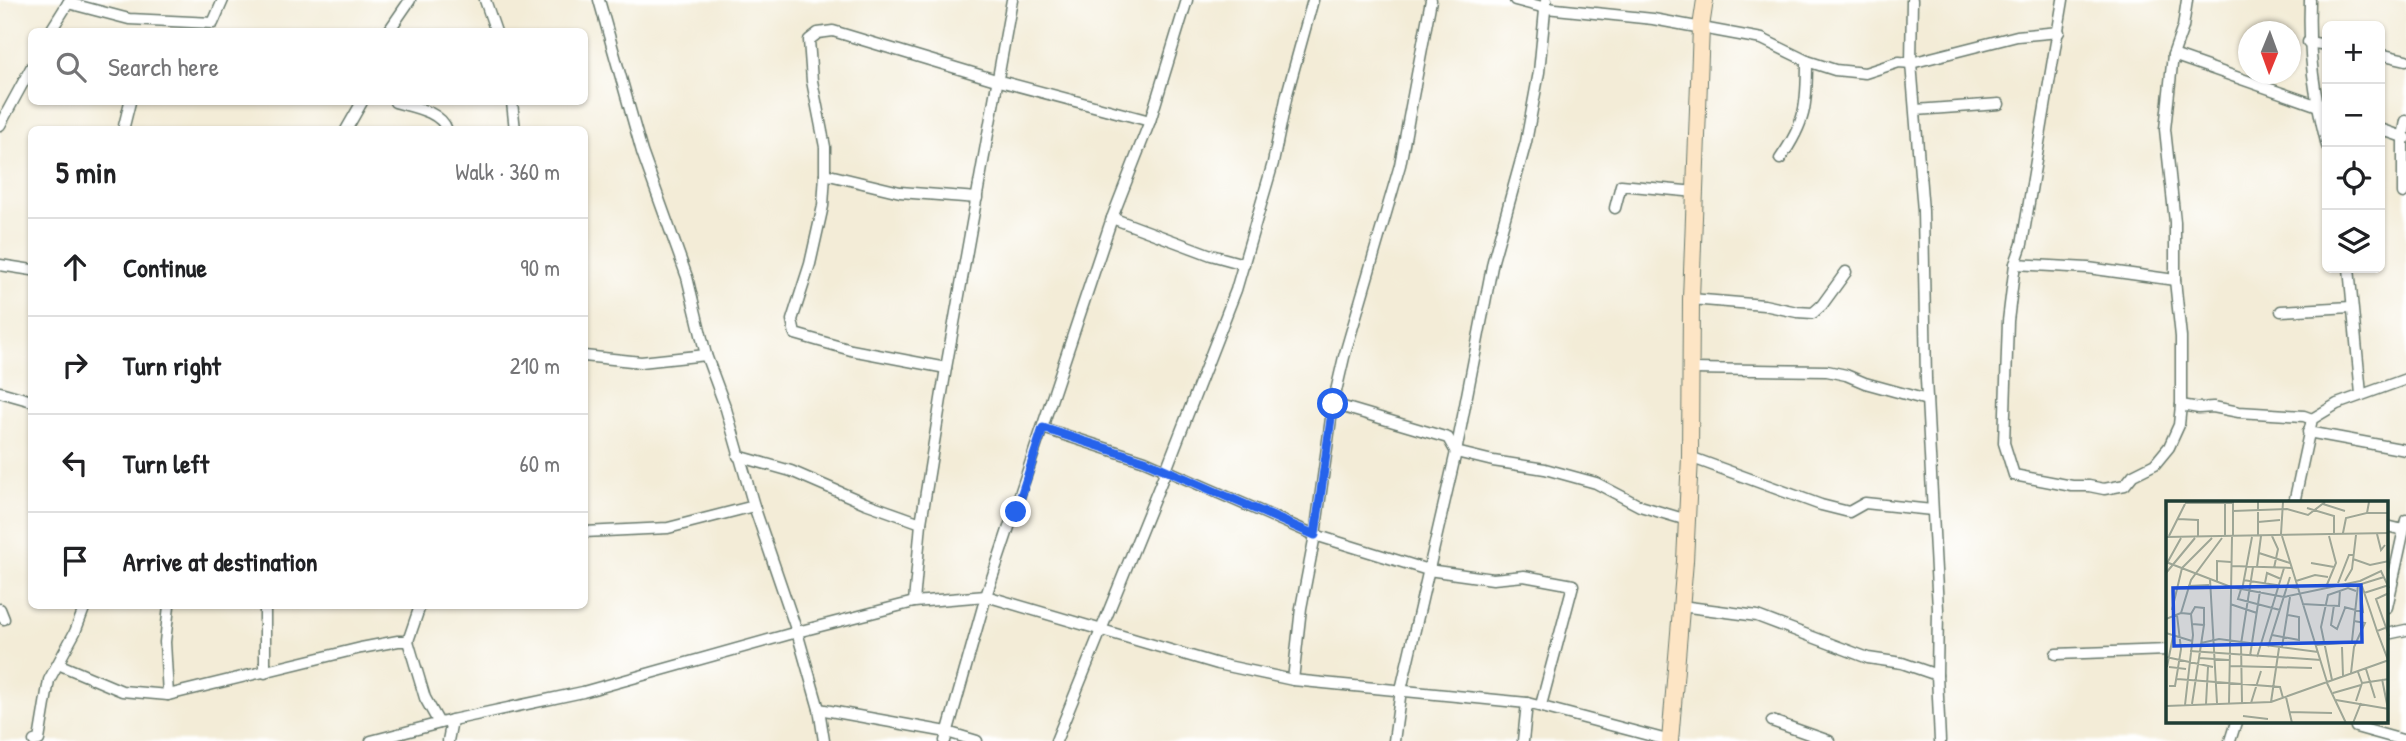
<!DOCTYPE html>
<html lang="en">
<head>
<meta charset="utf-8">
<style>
	body { margin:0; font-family:"Patrick Hand",sans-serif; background:#f6f6f6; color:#202124 }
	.controls { position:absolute; right:21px; top:21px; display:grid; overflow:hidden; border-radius:10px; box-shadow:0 2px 5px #0004 }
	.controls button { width:63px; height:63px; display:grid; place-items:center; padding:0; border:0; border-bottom:2px solid #e0e0e0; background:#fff; color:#202124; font:35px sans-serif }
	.compass { position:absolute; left:2238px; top:21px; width:63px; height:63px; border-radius:50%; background:#fff; box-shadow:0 2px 5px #0004; rotate:181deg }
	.stop { position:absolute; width:21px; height:21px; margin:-16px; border:5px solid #2563eb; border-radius:50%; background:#fff }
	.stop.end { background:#2563eb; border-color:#fff; box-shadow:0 2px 7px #0008 }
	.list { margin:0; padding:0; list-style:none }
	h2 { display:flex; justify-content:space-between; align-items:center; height:91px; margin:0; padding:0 28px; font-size:30px }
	h2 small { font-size:23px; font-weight:400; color:#757577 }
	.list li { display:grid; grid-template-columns:46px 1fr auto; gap:21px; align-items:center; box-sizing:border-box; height:98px; padding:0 28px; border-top:2px solid #e0e0e0 }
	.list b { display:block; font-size:26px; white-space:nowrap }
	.list em { font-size:23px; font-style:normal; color:#757577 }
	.icon { flex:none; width:38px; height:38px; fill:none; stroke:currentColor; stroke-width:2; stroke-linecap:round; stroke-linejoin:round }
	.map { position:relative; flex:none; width:2406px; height:741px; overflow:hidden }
	.search { position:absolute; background:#fff; box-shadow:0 2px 5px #0004; left:28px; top:28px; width:560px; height:77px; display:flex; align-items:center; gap:18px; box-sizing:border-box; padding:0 24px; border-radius:10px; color:#757577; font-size:26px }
	.panel { position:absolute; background:#fff; box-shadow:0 2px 5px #0004; left:28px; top:126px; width:560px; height:483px; border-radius:10px }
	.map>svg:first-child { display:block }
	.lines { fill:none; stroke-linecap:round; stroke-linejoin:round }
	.street-casing { stroke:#697a6d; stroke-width:13 }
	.secondary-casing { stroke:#697a6d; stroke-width:18 }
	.street { stroke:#fff; stroke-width:10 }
	.secondary { stroke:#fde5c5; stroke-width:16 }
	.route { stroke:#2563eb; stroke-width:9 }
	.inset-road { fill:none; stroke:#9ea696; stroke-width:2 }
	.view { fill:#1d4ed8; fill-opacity:0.15; stroke:#1d4ed8; stroke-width:3.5 }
	.inset-edge { fill:none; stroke:#1f3d34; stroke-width:3.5 }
</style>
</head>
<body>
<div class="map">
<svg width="2406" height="741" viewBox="0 0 2406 741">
	<rect width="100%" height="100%" fill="#fff"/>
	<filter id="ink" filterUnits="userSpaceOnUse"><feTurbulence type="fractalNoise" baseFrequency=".0143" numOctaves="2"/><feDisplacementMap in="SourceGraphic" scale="14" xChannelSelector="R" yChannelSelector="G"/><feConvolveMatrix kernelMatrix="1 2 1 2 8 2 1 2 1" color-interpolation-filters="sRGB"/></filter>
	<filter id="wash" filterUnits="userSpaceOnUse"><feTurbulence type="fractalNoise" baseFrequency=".00686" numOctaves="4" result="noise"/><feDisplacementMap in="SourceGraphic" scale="28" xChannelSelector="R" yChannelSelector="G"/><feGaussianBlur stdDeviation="1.57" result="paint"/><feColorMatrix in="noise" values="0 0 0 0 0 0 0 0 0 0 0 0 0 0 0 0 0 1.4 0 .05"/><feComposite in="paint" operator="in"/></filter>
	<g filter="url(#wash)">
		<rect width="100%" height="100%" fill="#f3ecd7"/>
	</g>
	<g filter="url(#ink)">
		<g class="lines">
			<g class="street-casing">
				<g id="street">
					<polyline points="485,0 496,32"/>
					<polyline points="599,0 642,152 687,277 706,355 726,409 754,506 797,632 819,709 824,741"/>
					<polyline points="1515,0 1546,8 1653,19 1762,39 1807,61 1835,70 1865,73 1899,62 1911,63 2017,36 2059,32"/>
					<polyline points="1912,0 1911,63 1923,211 1926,379 1938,609 1937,675 1940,741"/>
					<polyline points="2063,0 2022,244 2015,264 2088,268 2175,280"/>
					<polyline points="2187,0 2183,27 2173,55 2165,129 2175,222 2175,280 2181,337 2181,405 2199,408 2213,407 2239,412 2304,416 2312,419"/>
					<path d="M2310,0C2308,54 2314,94 2327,146"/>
					<polyline points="68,3 129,19 213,23 223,0"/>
					<polyline points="50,32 70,0"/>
					<polyline points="388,32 410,0"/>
					<polyline points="2308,42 2327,45"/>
					<polyline points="2380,54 2406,60"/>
					<polyline points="2173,55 2327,109"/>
					<path d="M395,102C412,107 441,111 447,130"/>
					<polyline points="512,102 515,130"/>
					<polyline points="1916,110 1999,104"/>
					<polyline points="0,125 32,66"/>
					<polyline points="2380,129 2406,138"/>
					<polyline points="123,130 130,102"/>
					<polyline points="346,130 362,102"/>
					<path d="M1780,159C1806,122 1807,105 1807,61"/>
					<polyline points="825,174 900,192 977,198"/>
					<polyline points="2403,193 2403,137 2406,121"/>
					<polyline points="1615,208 1621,185 1696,192"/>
					<polyline points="1112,218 1211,255 1244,264"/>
					<polyline points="2015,264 2008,321 2004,443 2014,475 2072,486 2089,486 2104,489 2125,485 2133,475 2155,464 2169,447 2179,425 2181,405"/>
					<polyline points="0,265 32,270"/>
					<polyline points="2349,268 2361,394"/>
					<polyline points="1691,299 1764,305 1797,312 1813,313 1822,305 1846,272"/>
					<polyline points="2281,311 2351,307"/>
					<polyline points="584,356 641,362 706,355"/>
					<polyline points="946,368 851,350 795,334 792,320 810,264 823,206 825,174 825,147 812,81 809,40 818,33 833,31 996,80 1150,121"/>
					<polyline points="1692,369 1827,371 1846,375 1865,383 1927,400"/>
					<polyline points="0,392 32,401"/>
					<polyline points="1333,404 1448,438 1456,452 1493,461 1545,469 1596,483 1640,506 1687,520"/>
					<polyline points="1043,428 1145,461 1315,535 1428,570 1493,579 1524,576 1573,585 1541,705"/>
					<polyline points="2308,432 2406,450"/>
					<polyline points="738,456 791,471 865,503 921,523"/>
					<polyline points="1690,457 1821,505 1849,512 1865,503 1932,510"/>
					<polyline points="2294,503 2312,419 2337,404 2406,379"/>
					<polyline points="2387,526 2403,530"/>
					<polyline points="584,532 668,528 754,506"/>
					<polyline points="914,602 921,523 946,368 1012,0"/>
					<polyline points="1681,606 1757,616 1868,658 1902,663 1937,675"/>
					<polyline points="2387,607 2406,520"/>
					<polyline points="0,609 4,619"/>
					<polyline points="2387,634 2406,630"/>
					<polyline points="408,641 425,698 439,723"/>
					<polyline points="2056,654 2168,650"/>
					<polyline points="58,664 122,691 168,695 361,648 398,641 408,641 420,606"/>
					<polyline points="265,673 265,606"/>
					<polyline points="1293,680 1301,608 1315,535 1333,404 1344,357 1400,165 1431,0"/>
					<polyline points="168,695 165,642 169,606"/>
					<polyline points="819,709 947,732 977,741"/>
					<polyline points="1772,721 1829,741"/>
					<polyline points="2356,727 2406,741"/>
					<polyline points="34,741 39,740 49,680 75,632 85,606"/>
					<polyline points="371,741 452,720 583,692 797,632 914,602 986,596 1218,664 1293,680 1527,703 1671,741"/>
					<polyline points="448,741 452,720"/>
					<polyline points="945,741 986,596 1112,218 1150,121 1187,0"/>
					<polyline points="1056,741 1166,470 1236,290 1273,163 1287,94 1313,0"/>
					<polyline points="1394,741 1401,690 1456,452 1493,261 1526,142 1539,72 1546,0"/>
					<polyline points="1523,741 1527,703"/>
					<polyline points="2230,741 2236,722"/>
				</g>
			</g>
			<g class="secondary-casing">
				<polyline id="secondary" points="1670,741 1685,561 1690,457 1691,299 1701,27 1705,0"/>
			</g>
			<use href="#street" class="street"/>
			<use href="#secondary" class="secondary"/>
		</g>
	</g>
	<g class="lines" filter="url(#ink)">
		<polyline class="route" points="1016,512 1043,428 1145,461 1315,535 1333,404"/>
	</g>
	<g transform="translate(2166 501)">
		<rect width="222" height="222" fill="#f3ecd7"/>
		<path class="inset-road" d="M19,2H67V35M59,2V34M157,3L179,10M141,7L168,15V32M67,10L121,8L142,14L159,1M201,12H223M12,18L32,19V36M92,21L114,19M177,32L180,17L201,12L203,1M115,33L117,1M211,33L215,49L219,44M92,34V1M3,35L19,3M106,35L112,48L108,67M116,35L161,181M0,36L223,32M93,52L124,62M187,58L204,64L223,60M0,61L65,86L118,96L194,80L215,70L223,87M145,62L168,66M0,64L15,37M65,65L126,67M91,66L95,35M0,72L29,37M44,78L51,202M77,79L131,87M130,80L149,74L162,76M179,80L186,68L190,34M51,81V60L65,61M99,82L101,72L115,78M172,82L183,54H187M22,85L43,84M196,85L211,130M160,86L170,62L163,35M75,88L72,98L114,109M76,89L86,36M198,92L223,84M223,92L210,98L223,135M64,103L91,112M136,103L173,105L174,89M168,104L165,124L171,128L179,107M178,106L197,111L195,93M6,109L16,67L46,37M15,112L25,113L27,134L19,204M25,113L29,106L38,107V124M0,118L15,112L25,79L56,37M26,123L38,124L26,203M219,127L211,130L222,159M0,132L26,140M106,134L133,139V116L122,114M186,140L192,84L218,76M35,142L53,138L152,151M150,144L189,141M102,146L124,76M116,146L124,96M176,146L177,175M24,150L155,159M84,155L94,90M0,156L47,166M91,156L118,67M33,157L63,159M63,165L146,167M1,166L8,130M3,166L12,167L15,148L11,114M200,168L209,197M185,172L188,146L199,122L188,120M11,178L114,186L117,197M216,178L222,208M166,179L155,126L162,94L182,87L190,90M161,182L180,222M196,182L223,178M3,185H9L12,167L20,168M167,192L195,184M120,196L126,222M170,199L223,208M190,200L196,182L192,171M105,201L113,147M76,202L75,143L87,66M85,202L95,170M40,203L42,166M63,203L66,36M0,205L105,201L223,159M123,211L166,212M77,215L102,218M187,222L195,202"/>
		<path class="view" d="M195,84L196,141L8,145L7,87Z"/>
		<rect width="222" height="222" class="inset-edge"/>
	</g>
</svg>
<div class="controls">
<button>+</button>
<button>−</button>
<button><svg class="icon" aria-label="locate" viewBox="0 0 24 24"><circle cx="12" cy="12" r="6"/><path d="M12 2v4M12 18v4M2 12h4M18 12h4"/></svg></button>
<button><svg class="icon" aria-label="layers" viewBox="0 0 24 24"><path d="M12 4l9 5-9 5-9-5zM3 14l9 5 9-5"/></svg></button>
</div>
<svg class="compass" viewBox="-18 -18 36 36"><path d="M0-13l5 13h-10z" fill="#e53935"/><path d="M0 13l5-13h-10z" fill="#757577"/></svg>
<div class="stop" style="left:1333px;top:404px"></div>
<div class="stop end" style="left:1016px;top:512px"></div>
<div class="search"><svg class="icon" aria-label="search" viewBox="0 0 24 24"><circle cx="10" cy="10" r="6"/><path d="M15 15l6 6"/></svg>Search here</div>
<section class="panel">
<h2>5 min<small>Walk · 360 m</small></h2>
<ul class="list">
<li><svg class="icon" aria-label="ahead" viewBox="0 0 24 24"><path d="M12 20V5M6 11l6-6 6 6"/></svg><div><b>Continue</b></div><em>90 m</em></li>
<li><svg class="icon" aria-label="right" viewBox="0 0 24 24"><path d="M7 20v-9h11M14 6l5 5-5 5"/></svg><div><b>Turn right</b></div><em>210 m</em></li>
<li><svg class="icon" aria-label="left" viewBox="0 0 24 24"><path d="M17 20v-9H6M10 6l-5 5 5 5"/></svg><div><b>Turn left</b></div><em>60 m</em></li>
<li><svg class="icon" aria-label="arrive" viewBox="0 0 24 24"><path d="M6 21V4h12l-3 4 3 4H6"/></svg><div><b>Arrive at destination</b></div></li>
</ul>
</section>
</div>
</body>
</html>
